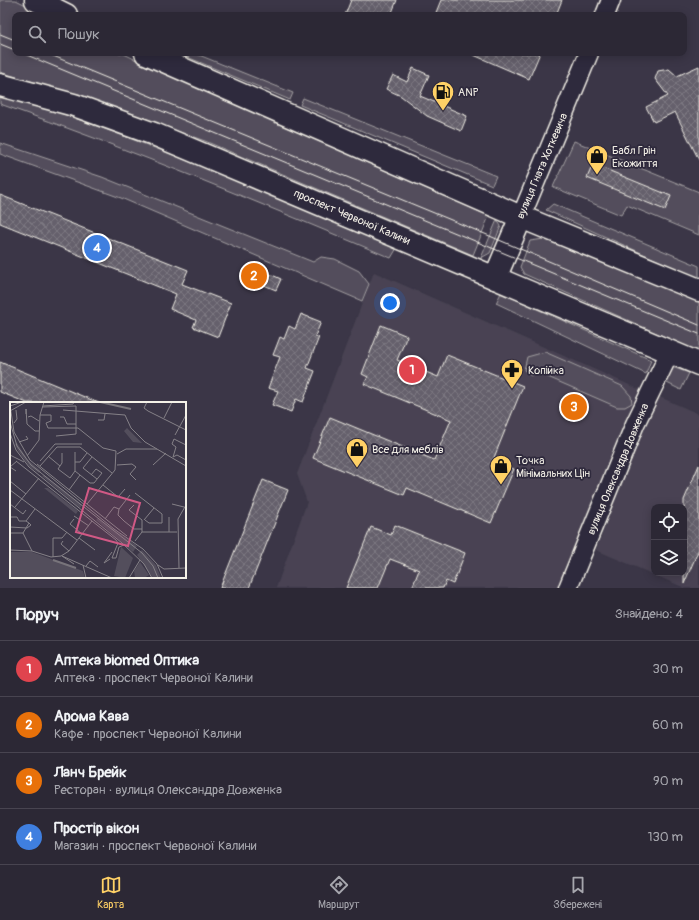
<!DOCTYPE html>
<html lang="uk">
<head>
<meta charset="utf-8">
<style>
	body { margin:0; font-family:Pangolin,sans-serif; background:#383441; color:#f1f3f6 }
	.controls { position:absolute; right:12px; bottom:12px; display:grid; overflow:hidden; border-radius:8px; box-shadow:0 2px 10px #0003 }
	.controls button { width:36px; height:36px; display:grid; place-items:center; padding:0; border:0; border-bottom:1px solid #484450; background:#2c2835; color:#f1f3f6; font:20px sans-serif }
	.you { position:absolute; left:390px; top:303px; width:14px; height:14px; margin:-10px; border:3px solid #fff; border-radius:50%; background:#1a73e8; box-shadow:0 0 0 6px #1a73e833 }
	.badge { display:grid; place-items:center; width:26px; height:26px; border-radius:50%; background:#ffd166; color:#fff; font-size:13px; font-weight:700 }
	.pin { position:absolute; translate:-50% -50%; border:2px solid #fff; box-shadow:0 1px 4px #0006 }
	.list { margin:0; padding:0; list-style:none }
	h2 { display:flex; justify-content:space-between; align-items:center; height:52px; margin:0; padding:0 16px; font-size:17px }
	h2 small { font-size:13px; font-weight:400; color:#a6a6ad }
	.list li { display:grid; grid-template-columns:26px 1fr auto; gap:12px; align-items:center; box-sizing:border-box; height:56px; padding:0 16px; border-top:1px solid #484450 }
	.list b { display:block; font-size:15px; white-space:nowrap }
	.list p { margin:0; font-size:13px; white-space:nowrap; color:#a6a6ad }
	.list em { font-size:13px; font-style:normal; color:#a6a6ad }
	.icon { flex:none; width:22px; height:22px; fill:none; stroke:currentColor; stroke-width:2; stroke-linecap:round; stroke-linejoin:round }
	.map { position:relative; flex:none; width:699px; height:588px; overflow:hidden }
	.search { position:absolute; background:#2c2835; box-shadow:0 2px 10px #0003; left:12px; right:12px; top:12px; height:44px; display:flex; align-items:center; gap:10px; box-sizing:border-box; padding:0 14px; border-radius:8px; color:#a6a6ad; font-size:15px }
	.sheet { height:276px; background:#2c2835 }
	nav { display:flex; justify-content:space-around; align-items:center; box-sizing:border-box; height:56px; border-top:1px solid #484450; background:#2c2835; font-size:11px; color:#a6a6ad }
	nav a { display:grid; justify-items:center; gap:2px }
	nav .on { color:#ffd166 }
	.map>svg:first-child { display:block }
	.built { fill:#484352; fill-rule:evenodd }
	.green { fill:#534e5c; stroke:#a4a0a2 }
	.building { fill:url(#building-cross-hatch); stroke:#f4f1e8 }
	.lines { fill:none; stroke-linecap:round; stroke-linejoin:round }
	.minor-casing { stroke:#f4f1e8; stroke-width:21 }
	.major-casing { stroke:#f4f1e8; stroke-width:25 }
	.minor { stroke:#2f2a3d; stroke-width:18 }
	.major { stroke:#2f2a3d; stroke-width:22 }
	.tram { stroke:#f4f1e8; stroke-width:1 }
	.labels { text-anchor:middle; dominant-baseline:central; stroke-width:3.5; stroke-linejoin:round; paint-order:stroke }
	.poi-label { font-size:11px; fill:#f4f1e8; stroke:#2f2a3d; text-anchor:start }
	.street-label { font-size:11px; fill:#f4f1e8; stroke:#2f2a3d }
	.inset-river { fill:none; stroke:#78747b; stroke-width:2 }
	.inset-road { fill:none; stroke:#858187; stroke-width:1 }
	.view { fill:#d15985; fill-opacity:0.15; stroke:#d15985; stroke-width:2 }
	.inset-edge { fill:none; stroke:#f4f1e8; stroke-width:2 }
</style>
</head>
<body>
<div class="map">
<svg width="699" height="588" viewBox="0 0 699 588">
	<defs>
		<pattern id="building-cross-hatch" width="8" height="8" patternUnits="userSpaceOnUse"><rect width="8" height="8" fill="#65616c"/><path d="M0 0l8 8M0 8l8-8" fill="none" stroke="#7c7881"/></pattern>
	</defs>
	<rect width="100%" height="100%" fill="#3b3647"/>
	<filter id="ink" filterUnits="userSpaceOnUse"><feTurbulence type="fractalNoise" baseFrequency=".025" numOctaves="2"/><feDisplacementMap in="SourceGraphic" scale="8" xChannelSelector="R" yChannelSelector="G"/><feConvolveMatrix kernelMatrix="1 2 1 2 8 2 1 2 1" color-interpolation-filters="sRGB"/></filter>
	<g filter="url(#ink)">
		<g class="built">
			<polygon points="374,272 643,391 559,588 276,588 307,502 297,474"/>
			<path d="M655,395L699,414V588H685L596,550ZM654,507H684V573H654Z"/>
		</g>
		<g class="green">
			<polygon points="0,0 16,0 46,15 15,15 15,53 122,53 163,73 489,216 473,255 205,141 74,94 0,72"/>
			<polygon points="183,53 194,53 293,93 290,100 185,56"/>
			<path d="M0,93C136,136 266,193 397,248L391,258C262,204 133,150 0,104Z"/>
			<polygon points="303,98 496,176 492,185 300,105"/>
			<polygon points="574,141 699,192 699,235 627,205 621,215 553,187"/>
			<polygon points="0,143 102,177 313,262 321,257 335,259 359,271 369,284 362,301 121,198 0,154"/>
			<polygon points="553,204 699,266 699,279 546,210"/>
			<polygon points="497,220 501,226 490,253 481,258"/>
			<polygon points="544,239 699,302 699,346 697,351 524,274 520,267 530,241"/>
			<polygon points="501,293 651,360 646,374 496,303"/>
			<polygon points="545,352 622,386 631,396 632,403 625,407 617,407 534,371 531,376 524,370 527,357"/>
			<polygon points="672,367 689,373 681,390 665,382"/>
		</g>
		<g class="building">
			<polygon points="351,0 397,0 391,15 345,15"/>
			<polygon points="441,0 562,0 556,15 435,15"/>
			<polygon points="469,53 540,53 529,79"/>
			<polygon points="699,66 699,160 675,112 654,122 646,107 668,96 655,79 658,71 669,69 677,76"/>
			<polygon points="413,68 429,75 420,96 467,116 461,131 427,116 401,96 386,89 393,75 407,82"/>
			<polygon points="593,164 671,196 665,210 587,178"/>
			<polygon points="0,195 188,270 182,284 231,303 218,337 193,327 196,320 170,309 176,294 0,223"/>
			<polygon points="252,266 281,279 276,290 247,278"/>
			<polygon points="301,314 321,322 315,336 319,337 307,368 315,371 303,402 296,399 291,412 272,405 278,391 268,388 280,357 273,355 280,337 284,339 289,326 295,329"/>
			<polygon points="381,325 407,336 397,360 438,377 447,355 523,386 493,460 514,469 491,523 407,488 404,495 313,458 330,417 434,460 451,420 364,384 368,377 362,374"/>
			<polygon points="0,362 99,403 27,403 0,392"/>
			<polygon points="699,465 699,549 684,584 684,500"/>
			<polygon points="263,480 288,490 249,588 220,588"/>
			<polygon points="395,525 465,553 453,584 446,581 443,588 412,588 419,570 390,559 378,588 346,588 371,527 391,535"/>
		</g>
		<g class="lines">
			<g class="minor-casing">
				<g id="minor">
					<polyline points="605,15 611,0"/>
					<polyline points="521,217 589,53"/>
					<polyline points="568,588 635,424 670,352"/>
				</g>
			</g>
			<g class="major-casing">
				<g id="major">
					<polyline points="36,0 66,15"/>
					<polyline points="146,53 521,217 699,290"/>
					<polyline points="0,85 74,105 154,134 699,364"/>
					<polyline points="495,278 521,217"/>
				</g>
			</g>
			<use href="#minor" class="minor"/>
			<use href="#major" class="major"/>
			<g class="tram">
				<polyline points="0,34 15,40"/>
				<polyline points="0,44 15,50"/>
				<polyline points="22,53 699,334"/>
				<polyline points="46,53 485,234 699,325"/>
			</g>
		</g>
	</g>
	<defs>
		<g id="fuel-pin" transform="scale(1.15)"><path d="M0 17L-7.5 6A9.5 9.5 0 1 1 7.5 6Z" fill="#ffd166" stroke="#2f2a3d"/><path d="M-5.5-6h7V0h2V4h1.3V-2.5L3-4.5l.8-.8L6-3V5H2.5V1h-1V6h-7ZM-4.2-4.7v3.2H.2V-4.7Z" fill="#111"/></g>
		<g id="shop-pin" transform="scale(1.15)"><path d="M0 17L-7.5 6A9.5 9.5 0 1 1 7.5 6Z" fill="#ffd166" stroke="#2f2a3d"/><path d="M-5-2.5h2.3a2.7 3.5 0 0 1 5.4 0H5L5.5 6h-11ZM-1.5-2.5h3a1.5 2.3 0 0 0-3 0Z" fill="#111"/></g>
		<g id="pharmacy-pin" transform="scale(1.15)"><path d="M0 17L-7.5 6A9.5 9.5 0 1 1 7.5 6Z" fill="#ffd166" stroke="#2f2a3d"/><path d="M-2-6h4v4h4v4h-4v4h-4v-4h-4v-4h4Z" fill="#111"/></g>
	</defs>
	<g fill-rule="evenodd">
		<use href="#fuel-pin" x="443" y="92"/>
		<use href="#shop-pin" x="597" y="156"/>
		<use href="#pharmacy-pin" x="512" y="370"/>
		<use href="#shop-pin" x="357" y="449"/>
		<use href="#shop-pin" x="501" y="466"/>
	</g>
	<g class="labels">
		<g class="poi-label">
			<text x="458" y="92">ANP</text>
			<text x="612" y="150">Бабл Грін<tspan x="612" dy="13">Eкожиття</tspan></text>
			<text x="528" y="370">Копійка</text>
			<text x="372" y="449">Все для меблів</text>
			<text x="516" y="460">Точка<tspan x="516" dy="13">Мінімальних Цін</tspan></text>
		</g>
		<g class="street-label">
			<text transform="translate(542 166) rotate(-67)">вулиця Гната Хоткевича</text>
			<text transform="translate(352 217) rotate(23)">проспект Червоної Калини</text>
			<text transform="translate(618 469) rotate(-67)">вулиця Олександра Довженка</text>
		</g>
	</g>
	<g transform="translate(10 402)">
		<rect width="176" height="176" fill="#3b3647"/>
		<path d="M117,26L132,41L123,40L114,29ZM7,41L18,58L31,69L29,71L20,65L8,49L5,42ZM34,73L72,103L70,106L32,74ZM34,86H38L68,109L66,112ZM88,116L127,144L123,150L86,118ZM132,148L146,163L151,176H143L127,153ZM130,160L139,173L134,176L125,175L124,169Z" fill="#534e5c"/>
		<path d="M111,145L123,156L115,176L104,174ZM0,150H22L41,157L73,169L75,176H0Z" fill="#534e5c"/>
		<path class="inset-river" d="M90,0L121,7M43,158L66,166"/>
		<path class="inset-road" d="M137,0L134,6L138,9L176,28M0,3L4,30L20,58L104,127L133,147L147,162L153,176M0,4L12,0M33,4L63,2L64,0M32,5L66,4M53,8L115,13L121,26L135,40L176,64M0,9L16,0M16,12V7L17,22L25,29H29M30,13H41V19L36,21L38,26H68L93,46L106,49L105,68L77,102M18,15L21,14L29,19M50,15H54L57,22H66M154,16L162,0M88,18H94L95,12M0,20L7,44L21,63L132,151L143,164L148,176M4,21L7,17L6,8M0,31L6,48L19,65L112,141L134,162L142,176M165,33L176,13M46,34L66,32V4M9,40L18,37L16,34M176,43L164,37L162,42L166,45L163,55L167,53L176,58M52,51V61L48,67L60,76L65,69V50M107,52L116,47H147M0,53L14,60M17,54L29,38L30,13L34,0M38,54L50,64M82,55L73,66L87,77M6,59L106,138M30,59L45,42H72M65,60H70L77,51M27,62L117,134M107,63L122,62L126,65L120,72L126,78M143,63L156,51M30,64L47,45H70L102,71M6,69L0,65L7,59M65,69L80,81H84L92,71L86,67L81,73M0,79L16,92M93,83L108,95L115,87M0,88L67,138M59,88L70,73M125,91L152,112V121H139L135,118M0,102L13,112L16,108M162,102L174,105M124,103L119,108L132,118V130L125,139M5,105L29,76M109,107L108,113L114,119L124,127H132M64,114L79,124M0,115H7L9,119H16M159,115V130M64,117L60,122L72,132M95,117L104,105L109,107L120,93M134,118L144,106M0,125L17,126L21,123L19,121M132,130H167M0,131H13L22,149M13,131L19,121L16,119L25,107M69,136L85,148M106,138L108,141L102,156H106M53,139L51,142L59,149M0,148L22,149L41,155L51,154L59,149L82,119M52,154L102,176M52,154L64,162M43,155V136H52L57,130M106,156L109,145L114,143M100,157L94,161L102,150M73,163L76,176M148,163L154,167L176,166M76,164L80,159L88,165M169,166L168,117L176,103M119,176L130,158"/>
		<path class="view" d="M79,86L130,101L118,144L66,130Z"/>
		<rect width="176" height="176" class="inset-edge"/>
	</g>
</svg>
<div class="controls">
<button><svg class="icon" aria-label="locate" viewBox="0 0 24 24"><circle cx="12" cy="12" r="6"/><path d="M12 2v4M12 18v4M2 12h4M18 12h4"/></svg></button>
<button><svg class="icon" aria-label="layers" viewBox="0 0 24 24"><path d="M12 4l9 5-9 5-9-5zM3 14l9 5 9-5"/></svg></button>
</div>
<div class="you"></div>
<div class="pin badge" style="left:412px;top:370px;background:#e0444e">1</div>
<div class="pin badge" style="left:254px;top:276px;background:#e8710a">2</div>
<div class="pin badge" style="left:574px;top:407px;background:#e8710a">3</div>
<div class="pin badge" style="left:97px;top:248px;background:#3f7fe0">4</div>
<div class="search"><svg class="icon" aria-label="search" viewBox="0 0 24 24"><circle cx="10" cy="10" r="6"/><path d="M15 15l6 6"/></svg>Пошук</div>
</div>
<section class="sheet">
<h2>Поруч<small>Знайдено: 4</small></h2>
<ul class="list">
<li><span class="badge" style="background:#e0444e">1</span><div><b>Аптека biomed Оптика</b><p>Аптека · проспект Червоної Калини</p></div><em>30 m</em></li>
<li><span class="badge" style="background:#e8710a">2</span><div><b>Арома Кава</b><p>Кафе · проспект Червоної Калини</p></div><em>60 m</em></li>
<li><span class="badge" style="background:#e8710a">3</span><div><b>Ланч Брейк</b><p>Ресторан · вулиця Олександра Довженка</p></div><em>90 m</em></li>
<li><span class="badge" style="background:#3f7fe0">4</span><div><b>Простір вікон</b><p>Магазин · проспект Червоної Калини</p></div><em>130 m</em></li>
</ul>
</section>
<nav>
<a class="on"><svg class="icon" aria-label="map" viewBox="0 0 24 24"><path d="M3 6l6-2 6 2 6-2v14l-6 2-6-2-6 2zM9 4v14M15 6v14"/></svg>Карта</a>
<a><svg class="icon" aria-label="directions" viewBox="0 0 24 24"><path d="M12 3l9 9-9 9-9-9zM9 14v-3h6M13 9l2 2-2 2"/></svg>Маршрут</a>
<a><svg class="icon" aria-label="saved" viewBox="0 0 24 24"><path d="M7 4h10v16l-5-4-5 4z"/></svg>Збережені</a>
</nav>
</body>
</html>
